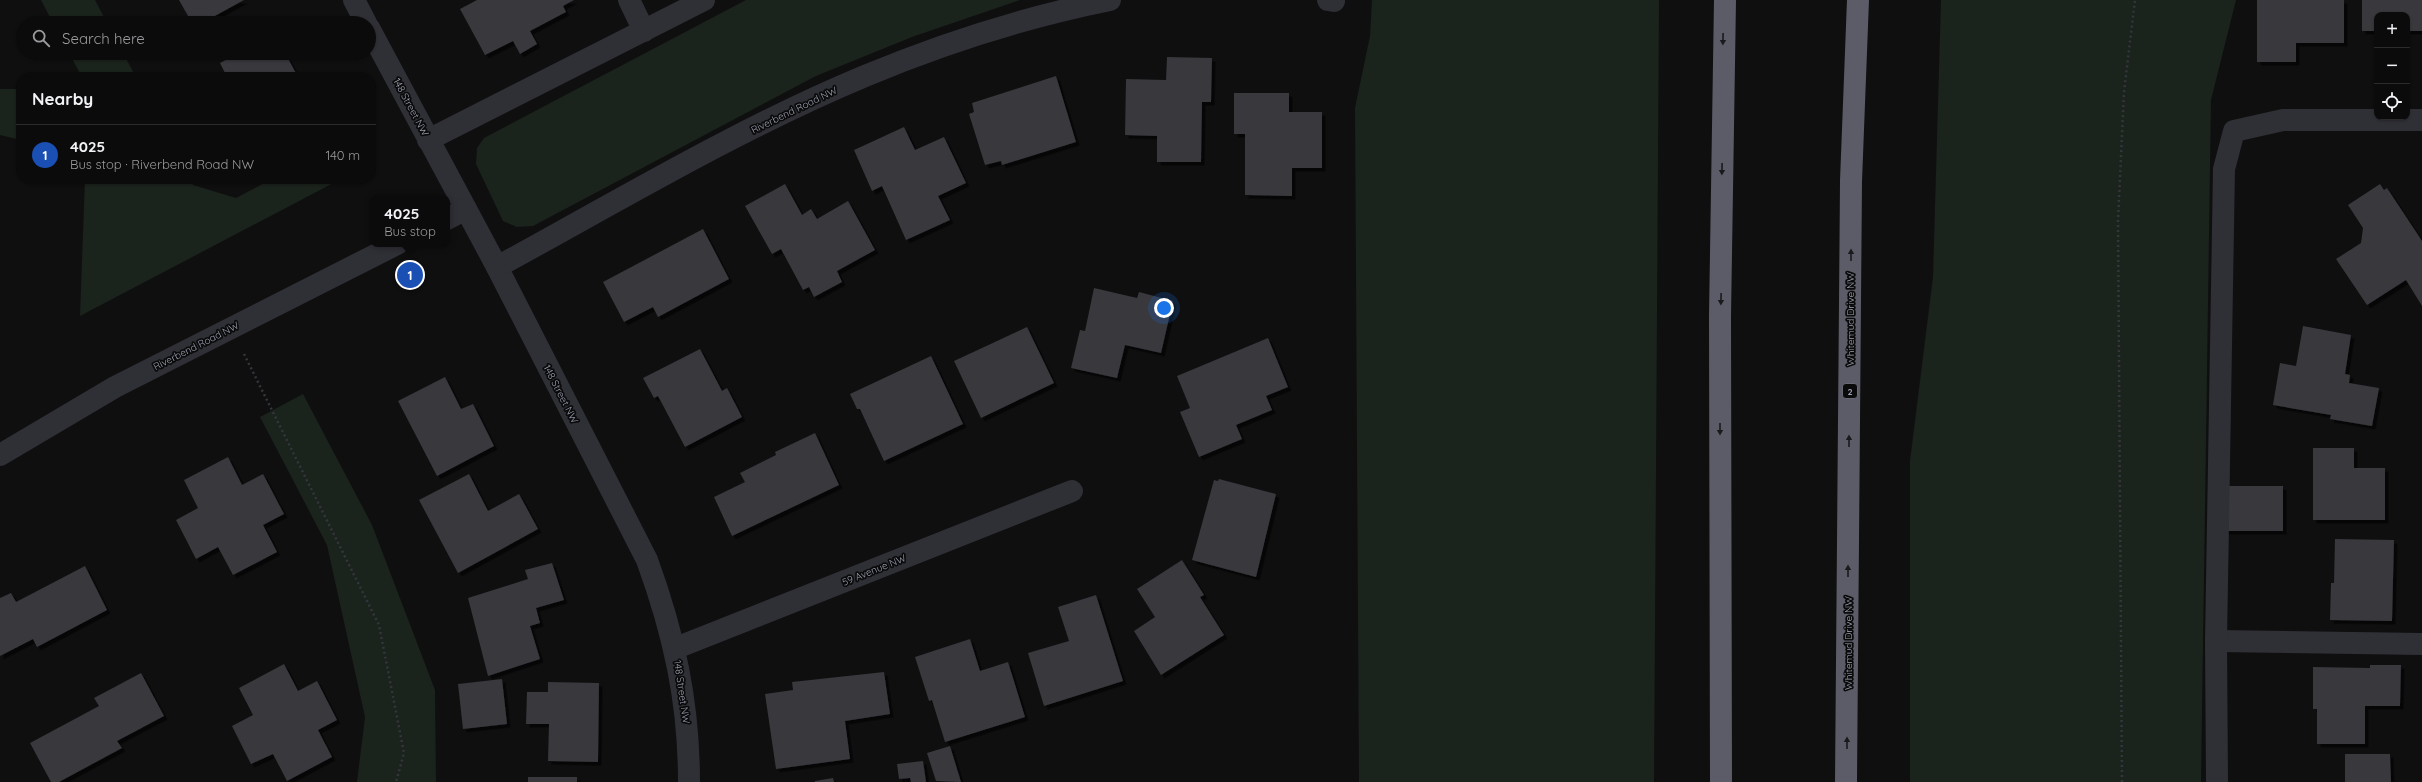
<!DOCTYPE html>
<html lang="en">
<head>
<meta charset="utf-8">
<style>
	body { margin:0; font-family:Quicksand,sans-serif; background:#19191a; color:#f1f3f6 }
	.controls { position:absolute; right:12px; top:12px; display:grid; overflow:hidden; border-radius:8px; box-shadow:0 1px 3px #0004 }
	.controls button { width:36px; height:36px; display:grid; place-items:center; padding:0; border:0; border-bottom:1px solid #2b2b2d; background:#0b0b0c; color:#f1f3f6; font:20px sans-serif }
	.you { position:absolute; left:1164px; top:308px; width:14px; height:14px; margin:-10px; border:3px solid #fff; border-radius:50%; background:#1a73e8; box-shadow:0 0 0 6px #1a73e833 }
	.badge { display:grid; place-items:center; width:26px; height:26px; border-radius:50%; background:#0f766e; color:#fff; font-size:13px; font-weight:700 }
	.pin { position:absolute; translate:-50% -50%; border:2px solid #fff; box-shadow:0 1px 4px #0006 }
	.popup { position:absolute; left:370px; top:195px; width:80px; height:52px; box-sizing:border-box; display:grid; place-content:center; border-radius:8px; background:#0b0b0c; filter:drop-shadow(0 1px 3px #0005); font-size:13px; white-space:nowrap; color:#9a9b9d }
	.popup b { font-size:15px; color:#f1f3f6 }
	.popup::after { content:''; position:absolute; left:50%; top:100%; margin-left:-8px; border:8px solid transparent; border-top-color:#0b0b0c }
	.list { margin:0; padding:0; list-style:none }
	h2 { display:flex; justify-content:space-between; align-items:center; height:52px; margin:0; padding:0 16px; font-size:17px }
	h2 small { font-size:13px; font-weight:400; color:#9a9b9d }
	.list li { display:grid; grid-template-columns:26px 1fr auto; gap:12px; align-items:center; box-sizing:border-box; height:60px; padding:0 16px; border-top:1px solid #2b2b2d }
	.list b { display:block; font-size:15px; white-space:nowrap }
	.list p { margin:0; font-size:13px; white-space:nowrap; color:#9a9b9d }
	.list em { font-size:13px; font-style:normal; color:#9a9b9d }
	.icon { flex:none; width:22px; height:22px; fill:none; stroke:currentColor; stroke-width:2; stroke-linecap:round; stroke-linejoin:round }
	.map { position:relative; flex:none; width:2422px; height:782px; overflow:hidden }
	.search { position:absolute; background:#0b0b0c; box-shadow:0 1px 3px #0004; left:16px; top:16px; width:360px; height:44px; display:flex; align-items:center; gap:10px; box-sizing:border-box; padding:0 14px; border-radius:22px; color:#9a9b9d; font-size:15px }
	.panel { position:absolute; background:#0b0b0c; box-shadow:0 1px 3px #0004; left:16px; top:72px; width:360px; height:112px; border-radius:16px }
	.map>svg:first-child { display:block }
	.green { fill:#1b231d }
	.building { fill:#38373d; filter:url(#shadow) }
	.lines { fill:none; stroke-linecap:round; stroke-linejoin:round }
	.path { stroke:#35363d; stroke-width:2.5; stroke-dasharray:2 3; stroke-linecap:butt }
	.minor { stroke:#2f2f36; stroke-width:22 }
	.highway { stroke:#5b5c67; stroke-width:22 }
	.oneway { fill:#1a1a1d }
	.labels { text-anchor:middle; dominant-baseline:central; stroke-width:3.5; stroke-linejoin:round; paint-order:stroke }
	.shield { fill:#0a0a0b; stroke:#727481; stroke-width:1 }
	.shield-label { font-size:9px; font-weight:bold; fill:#9ea1b3 }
	.street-label { font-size:10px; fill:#9ea1b3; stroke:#0a0a0b }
</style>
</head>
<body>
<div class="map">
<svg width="2422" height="782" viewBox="0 0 2422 782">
	<defs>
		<filter id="shadow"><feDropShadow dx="3.5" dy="3.5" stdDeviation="0" flood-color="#0009"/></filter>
	</defs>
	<rect width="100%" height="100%" fill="#0f0f10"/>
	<g class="green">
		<polygon points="41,0 95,0 107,23 53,23"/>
		<polygon points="746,0 1020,0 912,37 816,76 533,226 517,227 503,221 476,164 477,148 484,138"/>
		<polygon points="1372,0 1659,0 1654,782 1359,782 1355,108 1370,36"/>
		<polygon points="1941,0 2236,0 2211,100 2201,782 1910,782 1910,461 1933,277"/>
		<polygon points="69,53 123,53 136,77 82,77"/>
		<polygon points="0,89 21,89 21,140 0,135"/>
		<polygon points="85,179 190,179 193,185 236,198 272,179 341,179 80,316"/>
		<polygon points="303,394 372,525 435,690 436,782 357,782 365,717 327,545 260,417"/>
	</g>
	<g class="building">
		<polygon points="179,0 244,0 202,23 192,23"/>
		<polygon points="477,0 574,0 563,6 566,12 530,31 537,44 520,54 513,41 485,55 460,9"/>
		<polygon points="2257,0 2344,0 2344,43 2296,43 2296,62 2257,62"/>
		<polygon points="2362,0 2422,0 2422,31 2407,31 2407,15 2377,15 2377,31 2362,31"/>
		<polygon points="239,53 285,53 298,77 227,77 220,63"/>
		<polygon points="1167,57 1212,58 1211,102 1202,102 1201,162 1157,162 1157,136 1125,135 1126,79 1166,80"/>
		<polygon points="1056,76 1076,142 1002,165 1001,161 985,165 969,114 974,112 972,103"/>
		<polygon points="1234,93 1289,93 1289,112 1322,112 1322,168 1292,168 1292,196 1245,195 1245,134 1234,134"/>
		<polygon points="904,127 915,150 944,137 966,183 938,196 950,220 906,240 882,186 872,191 854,150"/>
		<polygon points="785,184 802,215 811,209 817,219 848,201 875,250 837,271 842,282 814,297 809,287 803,290 781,249 772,254 745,206"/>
		<polygon points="2380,184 2384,190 2387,188 2422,241 2422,306 2406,280 2367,305 2336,259 2361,243 2363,228 2348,205"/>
		<polygon points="703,229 729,279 658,317 653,307 624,322 603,282"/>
		<polygon points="1094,288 1137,298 1139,292 1173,301 1161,353 1125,345 1117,378 1071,368 1080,330 1085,331"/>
		<polygon points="2303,326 2351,335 2345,374 2350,375 2349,383 2379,388 2372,426 2330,419 2331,415 2273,405 2280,363 2296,366"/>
		<polygon points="1027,327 1054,383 981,418 954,361"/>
		<polygon points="1268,338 1288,387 1266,396 1272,410 1236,425 1242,439 1199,457 1180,412 1190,408 1177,376"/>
		<polygon points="700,349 722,391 727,388 742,417 685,447 658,396 654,398 643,378"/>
		<polygon points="931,356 963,424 884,461 860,409 857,409 850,394"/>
		<polygon points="445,377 461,409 473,404 494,446 437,476 398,401"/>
		<polygon points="815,433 839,485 732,536 714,497 745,482 740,473 776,455 775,452"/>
		<polygon points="2313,448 2354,448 2354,468 2385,468 2385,520 2313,520"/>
		<polygon points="228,457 242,485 263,474 284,514 263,525 277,552 233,575 218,547 196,559 176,520 198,508 184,480"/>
		<polygon points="469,474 488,511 519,494 538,529 458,573 419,500"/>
		<polygon points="1219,479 1276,494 1256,577 1192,560 1214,480 1218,481"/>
		<rect x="2221" y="486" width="62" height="45"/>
		<polygon points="2335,539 2394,540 2392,621 2330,620 2331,583 2334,583"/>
		<polygon points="1182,560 1204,595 1200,597 1224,635 1161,675 1134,631 1155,617 1137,589"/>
		<polygon points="552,563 564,600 536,608 540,623 530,626 540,659 488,676 468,598 528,579 525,570"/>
		<polygon points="85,566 107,610 37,647 33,639 0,656 0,598 11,593 16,602"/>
		<polygon points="1096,595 1123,681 1044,706 1028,653 1069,641 1058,607"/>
		<polygon points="970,639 980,671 1008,662 1025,717 945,742 932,700 929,701 915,657"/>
		<polygon points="284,664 298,691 317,681 337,720 318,730 332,757 287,781 273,754 251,764 232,726 253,715 239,688"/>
		<polygon points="2370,665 2401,665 2400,706 2365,706 2365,744 2317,744 2317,709 2313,709 2313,667 2370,668"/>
		<polygon points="884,672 890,714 845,721 850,759 776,769 765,694 793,690 792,682"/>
		<polygon points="141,673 164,716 117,741 122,748 59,782 51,782 30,743 99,706 94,698"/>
		<polygon points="502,679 507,724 463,729 458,684"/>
		<polygon points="548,682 599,683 598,762 548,761 549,724 526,724 527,692 548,692"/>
		<polygon points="950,746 961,782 936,781 927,753"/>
		<polygon points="2345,754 2390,754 2391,782 2345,782"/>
		<polygon points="923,761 926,782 911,782 910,778 899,779 897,764"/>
		<rect x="528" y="777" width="49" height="5"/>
		<polygon points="833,778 834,782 815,782 815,781"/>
	</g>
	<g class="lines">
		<g class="path">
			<polyline points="244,354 379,625 404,753 396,782"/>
			<polyline points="2122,782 2118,221 2124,92 2135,0"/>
		</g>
		<g class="minor">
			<polyline points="354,0 366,23"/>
			<polyline points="629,0 644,31"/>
			<polyline points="1328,0 1334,1"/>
			<path d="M369,28L497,267L647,560C674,634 689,702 689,782"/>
			<polyline points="428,140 704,0"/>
			<polyline points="447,219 466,209"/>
			<path d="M497,267C618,201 738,129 865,76C944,43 1026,17 1110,0"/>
			<polyline points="0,455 115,387 397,244"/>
			<polyline points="2216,641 2422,644"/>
			<polyline points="676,648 1072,491"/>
			<polyline points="2217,782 2216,641 2224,169 2234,131 2283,120 2422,120"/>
		</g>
		<g class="highway">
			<polyline points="1721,782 1720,316 1725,0"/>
			<polyline points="1846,782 1851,181 1858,0"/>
		</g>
	</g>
	<defs><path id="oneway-solid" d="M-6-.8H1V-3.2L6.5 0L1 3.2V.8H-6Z"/></defs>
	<g class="oneway">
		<use href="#oneway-solid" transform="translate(1723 39) rotate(91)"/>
		<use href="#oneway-solid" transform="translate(1722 169) rotate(91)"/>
		<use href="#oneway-solid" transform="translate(1851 255) rotate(-90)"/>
		<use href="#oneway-solid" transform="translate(1721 299) rotate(91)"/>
		<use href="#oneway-solid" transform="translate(1720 429) rotate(90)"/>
		<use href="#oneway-solid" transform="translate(1849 441) rotate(-90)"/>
		<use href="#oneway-solid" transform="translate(1848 571) rotate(-90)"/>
		<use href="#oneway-solid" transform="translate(1847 743) rotate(-90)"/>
	</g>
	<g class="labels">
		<rect class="shield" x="1843" y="384" width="14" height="14" rx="3"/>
		<g class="shield-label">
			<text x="1850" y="391">2</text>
		</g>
		<g class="street-label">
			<text transform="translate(411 107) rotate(62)">148 Street NW</text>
			<text transform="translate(794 110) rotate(-26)">Riverbend Road NW</text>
			<text transform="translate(1850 319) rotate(-90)">Whitemud Drive NW</text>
			<text transform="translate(196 346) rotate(-27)">Riverbend Road NW</text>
			<text transform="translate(561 394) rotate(63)">148 Street NW</text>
			<text transform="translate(874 570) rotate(-22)">59 Avenue NW</text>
			<text transform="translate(1848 643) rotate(-90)">Whitemud Drive NW</text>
			<text transform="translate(682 692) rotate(82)">148 Street NW</text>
		</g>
	</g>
</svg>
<div class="controls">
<button>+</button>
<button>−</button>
<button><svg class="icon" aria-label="locate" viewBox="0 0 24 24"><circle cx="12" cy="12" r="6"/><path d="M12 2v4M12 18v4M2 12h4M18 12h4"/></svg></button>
</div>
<div class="you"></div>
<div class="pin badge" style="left:410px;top:275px;background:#1a4fb4">1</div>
<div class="popup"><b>4025</b>Bus stop</div>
<div class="search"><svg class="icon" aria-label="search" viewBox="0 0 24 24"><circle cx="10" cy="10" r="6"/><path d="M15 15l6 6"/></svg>Search here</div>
<section class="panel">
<h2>Nearby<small></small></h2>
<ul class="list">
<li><span class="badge" style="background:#1a4fb4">1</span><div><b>4025</b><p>Bus stop · Riverbend Road NW</p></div><em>140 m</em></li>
</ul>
</section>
</div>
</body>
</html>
